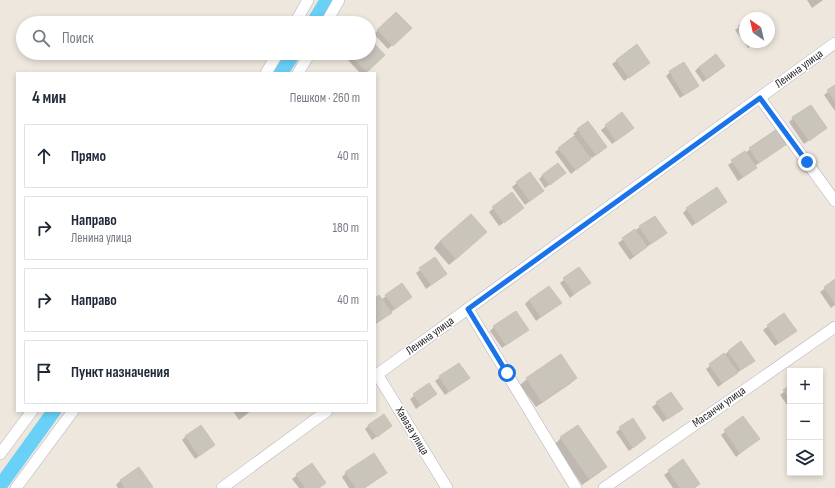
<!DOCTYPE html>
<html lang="ru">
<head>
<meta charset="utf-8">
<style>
	body { margin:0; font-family:"Sofia Sans Condensed",sans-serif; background:#f2f2f3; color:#1f2937 }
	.controls { position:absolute; right:12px; bottom:12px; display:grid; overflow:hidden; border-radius:0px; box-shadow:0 2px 6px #0003 }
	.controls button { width:36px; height:36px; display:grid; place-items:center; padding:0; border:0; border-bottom:1px solid #e0e1e3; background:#fff; color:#1f2937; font:20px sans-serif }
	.compass { position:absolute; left:739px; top:12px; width:36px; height:36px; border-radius:50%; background:#fff; box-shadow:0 2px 6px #0003; rotate:326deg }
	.stop { position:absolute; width:12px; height:12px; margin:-9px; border:3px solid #1a73e8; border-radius:50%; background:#fff }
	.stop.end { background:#1a73e8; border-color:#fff; box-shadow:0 1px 4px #0008 }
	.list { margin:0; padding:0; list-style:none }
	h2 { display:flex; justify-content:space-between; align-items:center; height:52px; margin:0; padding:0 16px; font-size:17px }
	h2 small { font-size:13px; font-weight:400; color:#747a83 }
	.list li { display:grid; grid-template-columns:26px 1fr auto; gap:12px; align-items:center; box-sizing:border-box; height:64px; margin:0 8px 8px; padding:0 8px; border:1px solid #e0e1e3; border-radius:0px }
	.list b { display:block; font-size:15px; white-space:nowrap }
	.list p { margin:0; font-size:13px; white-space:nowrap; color:#747a83 }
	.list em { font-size:13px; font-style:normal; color:#747a83 }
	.icon { flex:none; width:22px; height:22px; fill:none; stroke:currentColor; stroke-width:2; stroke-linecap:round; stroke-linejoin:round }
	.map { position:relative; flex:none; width:835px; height:488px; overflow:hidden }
	.search { position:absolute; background:#fff; box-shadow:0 2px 6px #0003; left:16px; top:16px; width:360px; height:44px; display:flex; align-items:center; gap:10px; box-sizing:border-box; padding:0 14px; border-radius:22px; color:#747a83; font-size:15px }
	.panel { position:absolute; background:#fff; box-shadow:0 2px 6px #0003; left:16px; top:72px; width:360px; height:340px; border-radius:0px }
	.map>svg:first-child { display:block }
	.shadow { fill:#0003 }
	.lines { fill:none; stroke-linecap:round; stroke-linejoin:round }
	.canal { stroke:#69d0f7; stroke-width:14 }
	.building { fill:#c9c5bb; stroke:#cac3b6 }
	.street-casing { stroke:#b1b3c0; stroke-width:12 }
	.street { stroke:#fff; stroke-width:11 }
	.route { stroke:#1a73e8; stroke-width:5 }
	.labels { text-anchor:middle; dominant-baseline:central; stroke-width:3; stroke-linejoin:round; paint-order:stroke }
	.street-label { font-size:12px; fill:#2b2b2b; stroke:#fff }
</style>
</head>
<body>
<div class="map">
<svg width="835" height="488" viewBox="0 0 835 488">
	<rect width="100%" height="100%" fill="#eee7dd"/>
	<g class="shadow">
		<polygon points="807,0 823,0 812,8"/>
		<polygon points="396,13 410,28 388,49 374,34"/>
		<polygon points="755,14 758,18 750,18"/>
		<polygon points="745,22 745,42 757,42 748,48 735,30"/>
		<polygon points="369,40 383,55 365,73 360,73 347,59 353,53 369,53"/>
		<polygon points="637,46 649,63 624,81 612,64"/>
		<polygon points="724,66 703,82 695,71 699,67"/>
		<polygon points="670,72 698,86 680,98 666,76"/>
		<polygon points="835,86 835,111 824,95"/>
		<polygon points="622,114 629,132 612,144 601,130"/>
		<polygon points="793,118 826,128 804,144 789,122"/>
		<polygon points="587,122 602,151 592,158 591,157 571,174 555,152 575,136 573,134"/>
		<polygon points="780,128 789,141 755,166 751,172 738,181 728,165"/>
		<polygon points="529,173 538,195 525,205 512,187"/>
		<polygon points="564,173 545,188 539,179 543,175"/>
		<polygon points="512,193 519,212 499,226 489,212"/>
		<polygon points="726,202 692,226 683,213 687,209"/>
		<polygon points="640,227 665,233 630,260 618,243"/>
		<polygon points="480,238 449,265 434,248 440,241"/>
		<polygon points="435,258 446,274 426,289 416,273"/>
		<polygon points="579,268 589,283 570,298 560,283"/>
		<polygon points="835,281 835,305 831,308 820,292"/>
		<polygon points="386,296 406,301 375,324 375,300 381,300"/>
		<polygon points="529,300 560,303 536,321 525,304"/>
		<polygon points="784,314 796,331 775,346 763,330"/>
		<polygon points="494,327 527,330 502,348 490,331"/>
		<polygon points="729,351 753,361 718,387 706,369"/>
		<polygon points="561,356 576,378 570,384 536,407 520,385 527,379"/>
		<polygon points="459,364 468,378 445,395 435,381"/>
		<polygon points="429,384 436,394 416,409 410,399"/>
		<polygon points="790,387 790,409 780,395"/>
		<polygon points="671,393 682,409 663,422 652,407"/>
		<polygon points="233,411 251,411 239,420"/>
		<polygon points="743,418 758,439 736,457 721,435"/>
		<polygon points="632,420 645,438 629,451 616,432"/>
		<polygon points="369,425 391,426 372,440 365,429"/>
		<polygon points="186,436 209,449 195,459 182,440"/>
		<polygon points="561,438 606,467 599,473 582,485 555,444"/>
		<polygon points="683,461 699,483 694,488 673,488 664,475"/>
		<polygon points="312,464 319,488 299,488 292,479"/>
		<polygon points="138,469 150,488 118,488 116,485 120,481"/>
		<polygon points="346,473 382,476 365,488 349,488 342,477"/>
	</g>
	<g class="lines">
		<g class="canal">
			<polyline points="313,23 327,0"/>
			<polyline points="281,73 294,53"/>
			<polyline points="0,486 54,411"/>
		</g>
	</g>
	<g class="building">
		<polygon points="396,12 412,28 393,46 377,30"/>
		<polygon points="745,21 745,35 738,26"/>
		<polygon points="369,38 385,55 367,72 350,55 352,53 369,53"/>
		<polygon points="637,44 650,63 629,78 616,60"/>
		<polygon points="716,54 725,66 707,79 699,67"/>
		<polygon points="684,62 699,86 684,95 669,71"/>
		<polygon points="835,85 835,101 827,90"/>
		<polygon points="811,105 827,128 809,141 792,117"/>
		<polygon points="622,112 634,128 616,141 605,125"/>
		<polygon points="588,121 607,147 596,155 577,129"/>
		<polygon points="780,127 790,142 759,163 749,148"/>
		<polygon points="574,136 591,159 576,170 558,148"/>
		<polygon points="745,151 757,168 743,177 731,160"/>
		<polygon points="558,163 566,173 550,185 542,175"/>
		<polygon points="530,172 544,191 530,201 516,182"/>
		<polygon points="717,187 727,202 696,223 686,208"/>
		<polygon points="512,192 524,208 504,223 492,207"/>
		<polygon points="471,214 487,232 456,259 440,241"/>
		<polygon points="655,216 667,233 651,244 639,226"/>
		<polygon points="635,229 647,247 634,256 622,238"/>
		<polygon points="435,257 447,274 431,285 419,268"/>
		<polygon points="579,267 591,283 574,294 563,278"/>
		<polygon points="835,279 835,304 824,287"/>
		<polygon points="402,283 412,297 395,309 385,295"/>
		<polygon points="549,286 562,303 541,317 529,300"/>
		<polygon points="379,295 392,313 375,324 375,298"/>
		<polygon points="516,311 529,330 506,345 493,326"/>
		<polygon points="784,313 797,331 779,343 767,325"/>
		<polygon points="741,341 755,361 741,370 728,351"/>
		<polygon points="724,353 738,373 722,383 709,364"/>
		<polygon points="561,354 577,378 542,402 526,378"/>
		<polygon points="459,363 470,378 449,392 439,376"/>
		<polygon points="429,383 437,394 421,405 413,394"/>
		<polygon points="790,385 790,400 783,390"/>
		<polygon points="671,392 683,409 668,419 656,402"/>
		<polygon points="384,414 392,426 377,437 368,425"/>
		<polygon points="743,416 760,439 740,453 724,430"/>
		<polygon points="633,418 646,438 633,448 619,427"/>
		<polygon points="201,425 215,445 199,456 185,436"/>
		<polygon points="578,425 607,467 589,479 560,437"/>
		<polygon points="374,453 387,473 364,488 356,488 345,472"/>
		<polygon points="683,459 700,484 694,488 680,488 668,470"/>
		<polygon points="312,463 326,483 319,488 305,488 296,474"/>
		<polygon points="139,467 153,487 151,488 125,488 120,480"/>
	</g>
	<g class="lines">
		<g class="street-casing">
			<g id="street">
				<polyline points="295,23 308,0"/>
				<polyline points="326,23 339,0"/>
				<polyline points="266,73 278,53"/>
				<polyline points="298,73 310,53"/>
				<polyline points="760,98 835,201"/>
				<polyline points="468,309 576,488"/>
				<polyline points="377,374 447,488"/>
				<polyline points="375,376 835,43"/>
				<polyline points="0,454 32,411"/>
				<polyline points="16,488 73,411"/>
				<polyline points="222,488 327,411"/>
				<polyline points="604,488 835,327"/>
			</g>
		</g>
		<use href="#street" class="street"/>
	</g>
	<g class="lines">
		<polyline class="route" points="507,373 468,309 760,98 807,162"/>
	</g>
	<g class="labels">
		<g class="street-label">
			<text transform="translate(799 69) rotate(-36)">Ленина улица</text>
			<text transform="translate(430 336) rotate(-36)">Ленина улица</text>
			<text transform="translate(719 407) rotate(-35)">Масанчи улица</text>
			<text transform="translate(412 431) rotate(59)">Хаваза улица</text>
		</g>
	</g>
</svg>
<div class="controls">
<button>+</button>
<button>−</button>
<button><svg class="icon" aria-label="layers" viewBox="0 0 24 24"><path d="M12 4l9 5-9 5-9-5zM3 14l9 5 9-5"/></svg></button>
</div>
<svg class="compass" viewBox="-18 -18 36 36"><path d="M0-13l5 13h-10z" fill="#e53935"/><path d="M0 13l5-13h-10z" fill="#747a83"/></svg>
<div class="stop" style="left:507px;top:373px"></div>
<div class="stop end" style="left:807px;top:162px"></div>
<div class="search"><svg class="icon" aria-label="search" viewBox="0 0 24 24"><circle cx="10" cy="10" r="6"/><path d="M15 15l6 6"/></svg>Поиск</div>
<section class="panel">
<h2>4 мин<small>Пешком · 260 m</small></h2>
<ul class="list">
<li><svg class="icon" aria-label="ahead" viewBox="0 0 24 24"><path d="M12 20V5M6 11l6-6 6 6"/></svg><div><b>Прямо</b></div><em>40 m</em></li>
<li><svg class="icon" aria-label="right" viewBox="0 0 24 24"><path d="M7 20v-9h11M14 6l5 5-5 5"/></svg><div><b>Направо</b><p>Ленина улица</p></div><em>180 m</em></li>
<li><svg class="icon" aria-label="right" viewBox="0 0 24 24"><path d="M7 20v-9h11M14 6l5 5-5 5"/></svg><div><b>Направо</b></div><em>40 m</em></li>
<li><svg class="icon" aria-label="arrive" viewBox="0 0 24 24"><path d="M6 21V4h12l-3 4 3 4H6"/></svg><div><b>Пункт назначения</b></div></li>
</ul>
</section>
</div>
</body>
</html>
